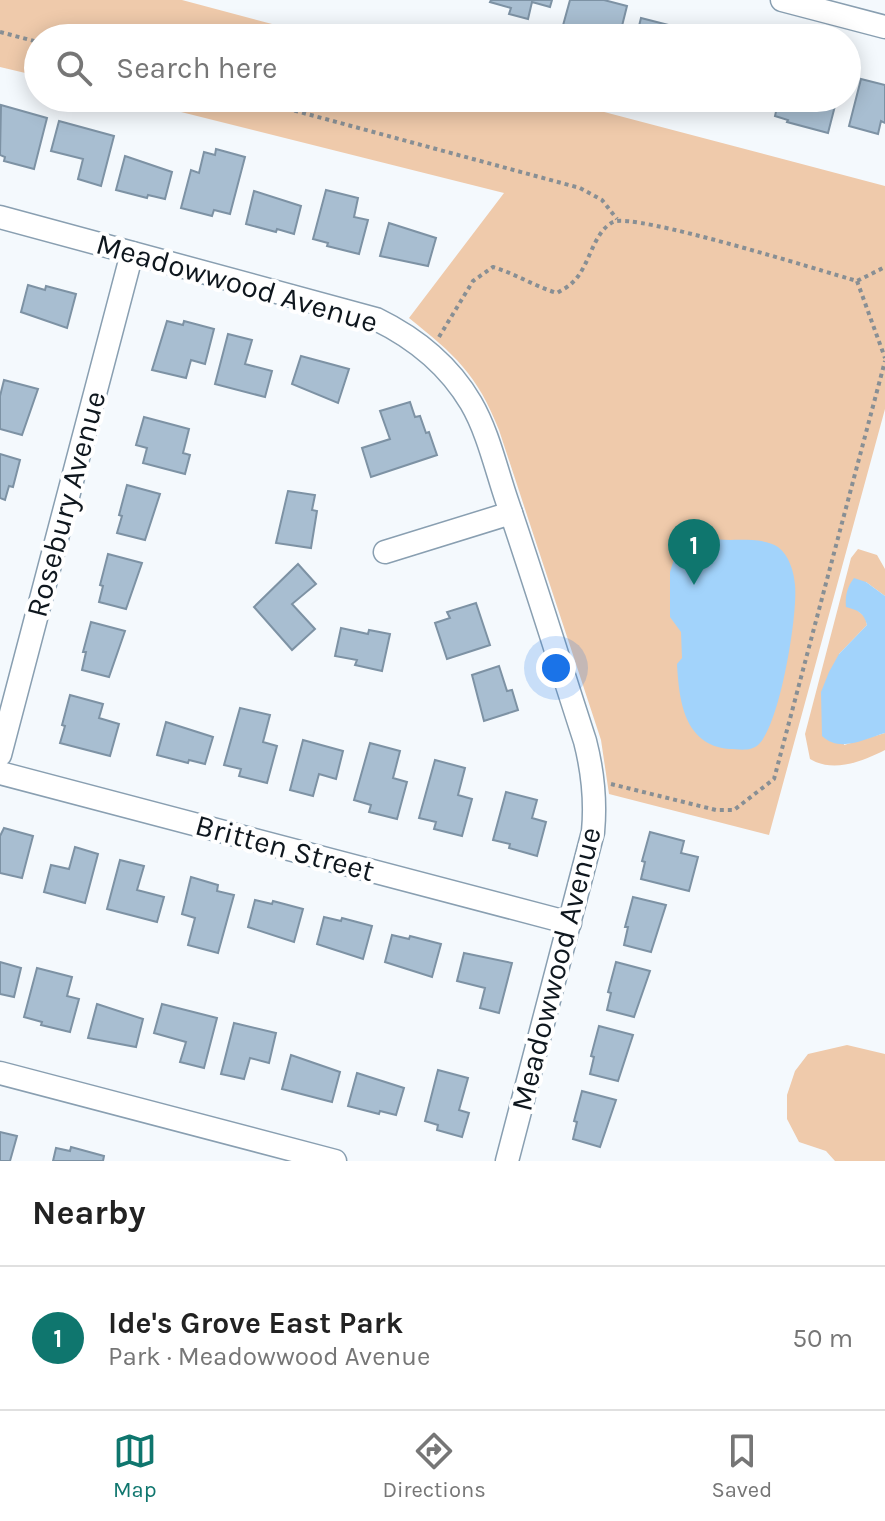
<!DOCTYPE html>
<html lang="en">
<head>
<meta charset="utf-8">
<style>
	body { margin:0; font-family:Karla,sans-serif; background:#f6f6f6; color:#222 }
	.you { position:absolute; left:556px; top:668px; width:28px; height:28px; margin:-20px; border:6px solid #fff; border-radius:50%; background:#1a73e8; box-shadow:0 0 0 12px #1a73e833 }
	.badge { display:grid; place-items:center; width:52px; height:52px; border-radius:50%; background:#0f766e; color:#fff; font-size:26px; font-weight:700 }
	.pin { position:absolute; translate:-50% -66px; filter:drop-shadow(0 2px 4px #0008) }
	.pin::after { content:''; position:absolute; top:42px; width:28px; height:24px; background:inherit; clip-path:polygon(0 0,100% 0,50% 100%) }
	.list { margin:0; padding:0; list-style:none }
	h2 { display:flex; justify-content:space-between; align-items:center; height:104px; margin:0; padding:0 32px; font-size:34px }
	h2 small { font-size:26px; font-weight:400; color:#767676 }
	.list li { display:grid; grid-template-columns:52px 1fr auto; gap:24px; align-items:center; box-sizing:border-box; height:144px; padding:0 32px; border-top:2px solid #e0e0e0 }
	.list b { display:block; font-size:30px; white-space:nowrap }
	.list p { margin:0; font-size:26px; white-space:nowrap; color:#767676 }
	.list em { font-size:26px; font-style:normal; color:#767676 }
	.icon { flex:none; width:44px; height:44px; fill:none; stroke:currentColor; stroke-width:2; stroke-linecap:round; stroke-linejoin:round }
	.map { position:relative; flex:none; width:885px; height:1161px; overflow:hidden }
	.search { position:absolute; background:#fff; box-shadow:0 4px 20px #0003; left:24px; right:24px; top:24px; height:88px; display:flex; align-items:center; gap:20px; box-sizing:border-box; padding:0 28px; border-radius:44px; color:#767676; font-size:30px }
	.sheet { height:248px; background:#fff }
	nav { display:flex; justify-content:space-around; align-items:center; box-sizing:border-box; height:112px; border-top:2px solid #e0e0e0; background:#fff; font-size:22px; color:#767676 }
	nav a { display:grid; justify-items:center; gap:4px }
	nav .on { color:#0f766e }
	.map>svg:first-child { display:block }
	.green { fill:#efcaab }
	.water { fill:#a2d3fb }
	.building { fill:#a8bed1; stroke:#7d92a4; stroke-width:2 }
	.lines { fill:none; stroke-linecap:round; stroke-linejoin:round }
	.street-casing { stroke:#899fb1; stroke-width:25 }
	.path { stroke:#888f94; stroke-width:4; stroke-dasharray:4 4; stroke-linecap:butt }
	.street { stroke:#fff; stroke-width:22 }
	.labels { text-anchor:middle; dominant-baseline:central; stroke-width:8; stroke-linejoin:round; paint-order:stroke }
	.street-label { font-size:30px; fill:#0f171e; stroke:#fff }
</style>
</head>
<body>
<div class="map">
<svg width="885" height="1161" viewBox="0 0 885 1161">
	<rect width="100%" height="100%" fill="#f4f9fd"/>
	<g class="green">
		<polygon points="0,0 182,0 325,38 38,38 38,76 0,67"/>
		<path d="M125,98H551L885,186V409L769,835L609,794L601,740L499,430C477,374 455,355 409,318L504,193Z"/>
		<path d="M858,549L877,555L885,569V596L866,582L857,610L865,617L867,625L839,654L844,745L885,733V750C861,762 833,773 810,759L805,734L851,558Z"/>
		<polygon points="847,1045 885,1054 885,1161 835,1161 826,1151 799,1142 787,1119 787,1095 795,1071 808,1054"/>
	</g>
	<g class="water">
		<path d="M706,538C727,543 761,535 778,547C789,555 794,572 795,585C798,614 780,726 758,745C750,752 738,749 729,749C684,745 679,700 677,664L682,658L681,632L670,617V572L675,556L686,545Z"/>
		<path d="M854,578L866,582L885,596V733C864,739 840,753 822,736L821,692L829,672L839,654L867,625C864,613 858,610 846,607C845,596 847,587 854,578Z"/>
	</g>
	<g class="building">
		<polygon points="491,0 552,0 550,7 532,2 528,19 509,14 511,8 490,2"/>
		<polygon points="570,0 604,0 627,6 619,38 597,38 562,29"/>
		<polygon points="641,18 700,33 699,38 636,38"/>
		<polygon points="861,79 885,85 885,123 881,121 878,134 849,126"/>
		<polygon points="779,98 837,98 828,133 787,122 788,120 775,116"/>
		<polygon points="1,105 47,118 34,169 4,161 5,157 0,155"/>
		<polygon points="59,121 114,136 101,186 78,179 83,159 51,151"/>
		<polygon points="216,149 245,157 230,214 214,210 212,216 181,208 191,170 199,173 204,152 215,155"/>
		<polygon points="125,156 172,172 165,199 148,195 147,198 116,190"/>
		<polygon points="326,190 358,198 354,217 368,220 359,254 327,246 328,243 313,239"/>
		<polygon points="254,191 301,206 294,234 277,229 276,232 246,224"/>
		<polygon points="389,223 436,238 428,266 380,256"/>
		<polygon points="28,285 45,290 46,286 76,294 67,328 21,312"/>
		<polygon points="167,321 183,325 184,321 214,329 205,364 191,360 186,378 152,370"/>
		<polygon points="228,334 252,340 245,364 272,371 265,397 215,384"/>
		<polygon points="301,356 349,369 338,403 292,384"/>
		<polygon points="4,380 38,389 22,435 0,429 0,396"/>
		<polygon points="410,402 415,417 420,416 426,433 429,432 437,455 371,477 362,448 390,439 380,411"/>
		<polygon points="144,417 189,429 183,453 190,455 185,474 143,463 147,448 136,445"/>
		<polygon points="0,454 20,460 13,487 9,486 5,500 0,498"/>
		<polygon points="127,485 160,494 145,540 117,533 122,516 119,515"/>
		<polygon points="288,491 315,495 312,510 317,511 311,548 276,543"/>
		<polygon points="108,554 142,563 126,609 99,602 103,586 100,585"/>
		<polygon points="298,564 316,584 292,604 315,629 292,650 254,607"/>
		<polygon points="476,603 490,645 447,659 435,623 450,618 447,612"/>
		<polygon points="91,622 125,631 109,677 82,670 86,652 83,652"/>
		<polygon points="341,628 368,634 369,630 390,634 382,671 355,665 357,660 335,656"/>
		<polygon points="499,666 507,691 512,690 518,710 484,721 472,675"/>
		<polygon points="70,695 103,704 99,718 119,724 110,756 60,743 65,726 62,725"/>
		<polygon points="240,708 270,715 263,742 277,746 267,783 239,776 241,769 224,765"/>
		<polygon points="166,722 213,737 205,764 189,760 188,763 157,755"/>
		<polygon points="303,740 343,751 336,779 319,774 313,796 290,790"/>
		<polygon points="370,743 400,751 393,778 407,782 397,819 369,812 371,805 354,800"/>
		<polygon points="435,760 465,768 458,795 472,799 462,836 434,829 436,822 419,818"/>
		<polygon points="506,792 537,800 532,818 546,822 537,856 509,848 510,844 493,840"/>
		<polygon points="4,828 33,836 22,878 0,873 0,836"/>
		<polygon points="650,832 684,841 681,853 698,857 689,891 641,879 645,862 642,861"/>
		<polygon points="75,847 98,854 85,903 44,892 51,865 69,869"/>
		<polygon points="120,860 144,866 137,890 164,897 157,922 107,909"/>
		<polygon points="191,877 218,885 217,891 234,895 218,953 188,945 195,918 182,914"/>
		<polygon points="633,897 666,905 651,952 624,945 628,927 625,927"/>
		<polygon points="255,900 272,904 273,901 303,909 294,942 248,927"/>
		<polygon points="324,917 341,921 342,918 372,926 363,959 317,944"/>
		<polygon points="392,935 409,939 410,936 441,944 432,977 385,962"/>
		<polygon points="464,953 512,963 499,1013 480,1008 485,988 457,981"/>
		<polygon points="0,962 21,968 14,997 0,994"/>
		<polygon points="616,962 650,971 634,1017 607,1010 611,993 608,992"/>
		<polygon points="37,968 72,977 67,996 79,999 70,1032 41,1025 42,1022 24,1017"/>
		<polygon points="97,1004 143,1019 136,1047 88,1038"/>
		<polygon points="162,1004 217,1018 204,1068 180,1062 186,1042 154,1033"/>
		<polygon points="234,1023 276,1033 269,1063 250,1058 244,1079 221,1074"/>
		<polygon points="599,1026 633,1035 618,1081 590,1074 594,1057 591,1056"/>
		<polygon points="291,1055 340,1072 332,1102 282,1089"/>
		<polygon points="438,1070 468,1078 459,1110 469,1113 462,1137 437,1130 438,1125 425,1121"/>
		<polygon points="357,1073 404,1088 396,1115 380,1111 379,1114 348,1106"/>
		<polygon points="582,1091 616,1100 600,1147 573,1139 577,1122 574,1121"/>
		<polygon points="0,1132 17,1136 10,1161 0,1161"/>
		<polygon points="71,1147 104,1156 103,1161 53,1161 56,1148 70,1151"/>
	</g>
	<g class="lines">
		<g class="street-casing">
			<g id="street">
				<polyline points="782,0 885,27"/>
				<path d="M0,217L376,319C415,338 448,364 471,403C488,432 496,469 507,501C534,580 559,661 585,741C593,772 596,800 593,832L507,1161"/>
				<polyline points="385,552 511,513"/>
				<polyline points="0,755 132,253"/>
				<polyline points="0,773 570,923"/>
				<polyline points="0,1073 335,1161"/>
			</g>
		</g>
		<g class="path">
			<polyline points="0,32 38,42"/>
			<polyline points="248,98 580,188 602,200 617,219"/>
			<polyline points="857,281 885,358"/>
			<path d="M439,337L473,281L493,267C516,274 534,286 557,293C562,290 568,287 572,283C590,267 592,233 613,222C634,212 822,271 857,281L885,267"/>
			<polyline points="611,784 716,810 734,810 774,779 885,361"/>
		</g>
		<use href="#street" class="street"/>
	</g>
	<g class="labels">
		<g class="street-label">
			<text transform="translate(237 283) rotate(16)">Meadowwood Avenue</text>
			<text transform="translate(66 504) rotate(-75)">Rosebury Avenue</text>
			<text transform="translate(285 848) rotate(15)">Britten Street</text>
			<text transform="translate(556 969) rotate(-76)">Meadowwood Avenue</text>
		</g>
	</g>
</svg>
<div class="you"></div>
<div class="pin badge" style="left:694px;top:585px">1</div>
<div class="search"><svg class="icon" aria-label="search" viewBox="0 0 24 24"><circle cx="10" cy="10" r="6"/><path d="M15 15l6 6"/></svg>Search here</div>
</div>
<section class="sheet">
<h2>Nearby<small></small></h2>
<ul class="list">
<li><span class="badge">1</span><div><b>Ide's Grove East Park</b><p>Park · Meadowwood Avenue</p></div><em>50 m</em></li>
</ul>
</section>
<nav>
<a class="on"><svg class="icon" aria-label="map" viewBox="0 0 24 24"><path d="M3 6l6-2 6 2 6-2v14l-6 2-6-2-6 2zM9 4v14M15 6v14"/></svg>Map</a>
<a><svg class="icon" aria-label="directions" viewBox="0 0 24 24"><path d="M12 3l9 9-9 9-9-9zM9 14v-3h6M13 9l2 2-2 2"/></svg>Directions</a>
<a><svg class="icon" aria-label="saved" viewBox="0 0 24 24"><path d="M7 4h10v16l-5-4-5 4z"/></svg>Saved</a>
</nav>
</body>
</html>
